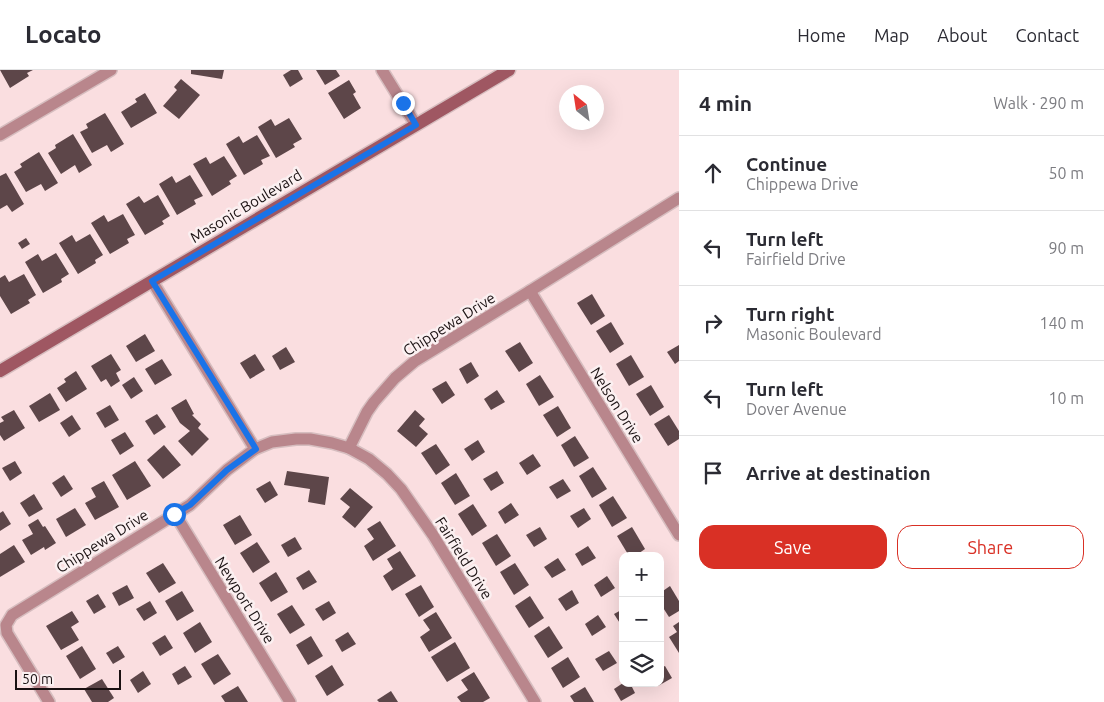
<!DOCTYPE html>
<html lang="en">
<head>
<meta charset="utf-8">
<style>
	body { margin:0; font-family:Ubuntu,sans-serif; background:#f7f7f7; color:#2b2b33 }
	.controls { position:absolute; right:15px; bottom:15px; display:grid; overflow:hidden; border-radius:10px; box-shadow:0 5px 20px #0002 }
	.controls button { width:45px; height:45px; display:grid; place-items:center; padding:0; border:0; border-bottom:1px solid #e1e1e2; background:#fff; color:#2b2b33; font:25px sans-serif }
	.compass { position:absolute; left:559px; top:15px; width:45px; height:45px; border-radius:50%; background:#fff; box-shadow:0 5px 20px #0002; rotate:330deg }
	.scale { position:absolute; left:15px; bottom:12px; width:106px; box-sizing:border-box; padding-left:5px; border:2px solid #1a1112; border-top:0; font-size:14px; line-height:18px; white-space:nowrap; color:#1a1112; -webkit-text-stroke:4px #fbf0f1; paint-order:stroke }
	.stop { position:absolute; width:15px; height:15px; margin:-11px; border:4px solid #1a73e8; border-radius:50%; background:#fff }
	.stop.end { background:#1a73e8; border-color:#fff; box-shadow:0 1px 5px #0008 }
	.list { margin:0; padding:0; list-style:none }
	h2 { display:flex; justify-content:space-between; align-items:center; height:65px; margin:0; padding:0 20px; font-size:21px }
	h2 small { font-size:16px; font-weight:400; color:#7c7c81 }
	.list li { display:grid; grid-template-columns:32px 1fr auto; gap:15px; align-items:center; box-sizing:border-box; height:75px; padding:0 20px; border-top:1px solid #e1e1e2 }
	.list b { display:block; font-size:19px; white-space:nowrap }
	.list p { margin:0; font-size:16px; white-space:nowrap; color:#7c7c81 }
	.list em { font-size:16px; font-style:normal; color:#7c7c81 }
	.actions { display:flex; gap:10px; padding:15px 20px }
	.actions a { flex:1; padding:11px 0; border:1px solid #d93025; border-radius:15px; text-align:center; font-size:18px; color:#d93025 }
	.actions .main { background:#d93025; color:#fff }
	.icon { flex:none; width:28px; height:28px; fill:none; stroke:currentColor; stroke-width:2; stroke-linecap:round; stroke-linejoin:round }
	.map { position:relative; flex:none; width:679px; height:632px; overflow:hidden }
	header { display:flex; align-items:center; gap:30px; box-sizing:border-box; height:70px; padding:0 25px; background:#fff; border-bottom:1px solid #e1e1e2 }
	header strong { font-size:24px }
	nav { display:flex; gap:28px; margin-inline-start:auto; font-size:18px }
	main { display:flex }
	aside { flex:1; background:#fff }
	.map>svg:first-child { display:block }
	.building { fill:#5d4649 }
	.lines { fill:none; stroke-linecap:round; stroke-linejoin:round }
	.street-casing { stroke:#d6bdbf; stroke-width:14 }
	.secondary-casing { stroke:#d6bdbf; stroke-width:15 }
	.street { stroke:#b9868c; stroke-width:11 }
	.secondary { stroke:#9f5762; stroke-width:12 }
	.route { stroke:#1a73e8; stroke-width:6 }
	.labels { text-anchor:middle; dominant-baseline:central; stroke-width:5; stroke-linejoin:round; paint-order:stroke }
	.street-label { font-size:15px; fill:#1a1112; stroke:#fbf0f1 }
</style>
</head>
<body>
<header>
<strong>Locato</strong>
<nav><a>Home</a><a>Map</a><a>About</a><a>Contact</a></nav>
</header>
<main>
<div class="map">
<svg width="679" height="632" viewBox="0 0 679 632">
	<rect width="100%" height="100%" fill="#fadee0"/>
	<g class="building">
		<polygon points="0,0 33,0 27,3 29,6 10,18"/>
		<polygon points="191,0 224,0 222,9 191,4"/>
		<polygon points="291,0 298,0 303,9 290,17 283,5"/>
		<polygon points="316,0 336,0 340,6 325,15"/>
		<polygon points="181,9 200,25 179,49 163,36 177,20 174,17"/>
		<polygon points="349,10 356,22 353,24 361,38 344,49 328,23"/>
		<polygon points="145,23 157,43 131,58 121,42 137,32 135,29"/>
		<polygon points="105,43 124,74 111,82 107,75 92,83 80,62 88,58 86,54"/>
		<polygon points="289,48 302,69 293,74 295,77 276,88 258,57 271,49 275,56"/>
		<polygon points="73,64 92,95 79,103 75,95 61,104 48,83 56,78 55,75"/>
		<polygon points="257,65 270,86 261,90 263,94 244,105 226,74 239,66 243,73"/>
		<polygon points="39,82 58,113 45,121 41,114 26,122 14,102 22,97 20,94"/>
		<polygon points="224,86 237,106 229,111 231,114 212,126 193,94 206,87 210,94"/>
		<polygon points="6,103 24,134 12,142 7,135 0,139 0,106"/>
		<polygon points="190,105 203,126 194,130 196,134 177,145 159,114 172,106 176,113"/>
		<polygon points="158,125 170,146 162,151 164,154 145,165 126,134 139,126 144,133"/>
		<polygon points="123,144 135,165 127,169 129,173 110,184 91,153 104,145 108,152"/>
		<polygon points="90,164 103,185 95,190 96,193 78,204 59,173 72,165 76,172"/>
		<polygon points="26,168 30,174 22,179 18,173"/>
		<polygon points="56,183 69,204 61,209 62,212 43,223 25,192 38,184 42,191"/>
		<polygon points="24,204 36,225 28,230 30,233 11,244 0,226 0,208 5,205 9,212"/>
		<polygon points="592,224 605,246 591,255 577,233"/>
		<polygon points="611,252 624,274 610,283 596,261"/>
		<polygon points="145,264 155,281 136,292 126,276"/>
		<polygon points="520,272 533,293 519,302 505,281"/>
		<polygon points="679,275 679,291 675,294 667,282"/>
		<polygon points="286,277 295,292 280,300 272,286"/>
		<polygon points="111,284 121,300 116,303 120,311 111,317 106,309 101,312 91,296"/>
		<polygon points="255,284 265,300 250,309 240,293"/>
		<polygon points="631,285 644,307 629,316 616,294"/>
		<polygon points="162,289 172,305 155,315 145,299"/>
		<polygon points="471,292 479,306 467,314 459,299"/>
		<polygon points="76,301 87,319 66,332 57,318 66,312 64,309"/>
		<polygon points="540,305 554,327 539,336 526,314"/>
		<polygon points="134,307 143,321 131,329 122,315"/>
		<polygon points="446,311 455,325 442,334 432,319"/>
		<polygon points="651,315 664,337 650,346 636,324"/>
		<polygon points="497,320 505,332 491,340 484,329"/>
		<polygon points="50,323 60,340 39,352 29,336"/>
		<polygon points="186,329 194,344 192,345 201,354 198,358 209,369 192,386 178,371 190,361 180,353 171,338"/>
		<polygon points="110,335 119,350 105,358 96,343"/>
		<polygon points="558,336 571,358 557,367 543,345"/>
		<polygon points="14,340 25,358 4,371 0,365 0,353 4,351 1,347"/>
		<polygon points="415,340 425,349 419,356 428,364 416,377 397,361"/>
		<polygon points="157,344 166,357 154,365 145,351"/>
		<polygon points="72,345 81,359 69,367 60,353"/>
		<polygon points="669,345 679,361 679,369 668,376 654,354"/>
		<polygon points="125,362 134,376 120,385 111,370"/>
		<polygon points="575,366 589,388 574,397 561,375"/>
		<polygon points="478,370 485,382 472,391 464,379"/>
		<polygon points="436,374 450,395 436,405 421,383"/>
		<polygon points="164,375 181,395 163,409 147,390"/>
		<polygon points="533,384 541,396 527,405 519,393"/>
		<polygon points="15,391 22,403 10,411 2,398"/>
		<polygon points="135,391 151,416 127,430 112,405"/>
		<polygon points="593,397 607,419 592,428 579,406"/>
		<polygon points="287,401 329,407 325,435 308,432 310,419 284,415"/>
		<polygon points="497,401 504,413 491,421 483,409"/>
		<polygon points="456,403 470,426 455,435 441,413"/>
		<polygon points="64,405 73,419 61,427 52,413"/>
		<polygon points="563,409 571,421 557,429 549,417"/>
		<polygon points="104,411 119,437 95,450 85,433 96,427 91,418"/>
		<polygon points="270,411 278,425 265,433 256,419"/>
		<polygon points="350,418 373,437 355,458 342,447 350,437 340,429"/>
		<polygon points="34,424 43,439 29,447 20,433"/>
		<polygon points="613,426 627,448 612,457 599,435"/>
		<polygon points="511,433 519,445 505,454 498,442"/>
		<polygon points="473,434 487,456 472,466 458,444"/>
		<polygon points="75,438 86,455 66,467 56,449"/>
		<polygon points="584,438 591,449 578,458 570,446"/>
		<polygon points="3,441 11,454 0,461 0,443"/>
		<polygon points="240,445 252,465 235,475 223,455"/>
		<polygon points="38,449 43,457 45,456 56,473 45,480 44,477 31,485 22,470 33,464 28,455"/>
		<polygon points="380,451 396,476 373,491 364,476 374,469 367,459"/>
		<polygon points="540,457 547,469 534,477 526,465"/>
		<polygon points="632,457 645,479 635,486 629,486 617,466"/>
		<polygon points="497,464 511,486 496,496 482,473"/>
		<polygon points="295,467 302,479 288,487 281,475"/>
		<polygon points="257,472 270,492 253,503 240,483"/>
		<polygon points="14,475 25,492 0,507 0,484"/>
		<polygon points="588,476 596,488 582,496 575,484"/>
		<polygon points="400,481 416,506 392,521 383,506 393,499 387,489"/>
		<polygon points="558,488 566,500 552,508 544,497"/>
		<polygon points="163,493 176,513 159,523 146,503"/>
		<polygon points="515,493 529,515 514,525 500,502"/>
		<polygon points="309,500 317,512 303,520 296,508"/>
		<polygon points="276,502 288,522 271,532 259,513"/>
		<polygon points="607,506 615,518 601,527 594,515"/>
		<polygon points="127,515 134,528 119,536 112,523"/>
		<polygon points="421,515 434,537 419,547 405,524"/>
		<polygon points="670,516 679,531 679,541 669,547 660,533 660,523"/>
		<polygon points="572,520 579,533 566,541 558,529"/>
		<polygon points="182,521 194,541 177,551 165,531"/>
		<polygon points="98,524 106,537 94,544 86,531"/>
		<polygon points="530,526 544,548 529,558 515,536"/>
		<polygon points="150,531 157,543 144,551 136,539"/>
		<polygon points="329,531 336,543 323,551 315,539"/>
		<polygon points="292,535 305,555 290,564 277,544"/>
		<polygon points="623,539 623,558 614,544"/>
		<polygon points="72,541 79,552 71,557 79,570 61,580 46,556"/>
		<polygon points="436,542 452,568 429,582 420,567 430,560 423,550"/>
		<polygon points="598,545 606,557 592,566 585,554"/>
		<polygon points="200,552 212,572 195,583 183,563"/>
		<polygon points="679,552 679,583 669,567 677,562 673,556"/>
		<polygon points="549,556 563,578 548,588 534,566"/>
		<polygon points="348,562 356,574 342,582 335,570"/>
		<polygon points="165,565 173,578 160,586 152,573"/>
		<polygon points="311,566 323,586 308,595 296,575"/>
		<polygon points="455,572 470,598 447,612 431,587"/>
		<polygon points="82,576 96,599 80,609 66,586"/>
		<polygon points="118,576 125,587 113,594 106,583"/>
		<polygon points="609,581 617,593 603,601 595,589"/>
		<polygon points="218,584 231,604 214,615 201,594"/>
		<polygon points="568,587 580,607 563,618 551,598"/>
		<polygon points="332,595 344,615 327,626 315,606"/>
		<polygon points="185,596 192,607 178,615 172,604"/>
		<polygon points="665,596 672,608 658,616 656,613 660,613 660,598"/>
		<polygon points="143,601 151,614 138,623 130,610"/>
		<polygon points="474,602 490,628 483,632 461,632 457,627 468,620 461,610"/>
		<polygon points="102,609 114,628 108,632 92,632 84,619"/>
		<polygon points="623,613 630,613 635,623 621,631 614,619"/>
		<polygon points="238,616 248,632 225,632 221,626"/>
		<polygon points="585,617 594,632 574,632 570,626"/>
		<polygon points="391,621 398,632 379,632 377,630"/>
	</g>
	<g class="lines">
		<g class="street-casing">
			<g id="street">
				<polyline points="382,0 416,55"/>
				<polyline points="0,65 111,0"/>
				<polyline points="152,211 255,379"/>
				<polyline points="530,221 679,465"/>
				<polyline points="349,378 369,389 387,404 401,419 433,465 535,632"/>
				<polyline points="175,444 290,632"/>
				<polyline points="49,632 7,563 6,555 12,545 190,435 227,400 255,379 272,372 296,369 310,369 332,373 349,378 367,342 374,332 395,308 415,291 530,221 679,128"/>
			</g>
		</g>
		<g class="secondary-casing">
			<polyline id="secondary" points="0,301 509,0"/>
		</g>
		<use href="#street" class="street"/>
		<use href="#secondary" class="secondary"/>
	</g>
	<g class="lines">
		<polyline class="route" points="174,444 190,435 227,400 256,379 152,211 416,55 403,33"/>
	</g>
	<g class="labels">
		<g class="street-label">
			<text transform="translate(246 136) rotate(-31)">Masonic Boulevard</text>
			<text transform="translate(449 254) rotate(-32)">Chippewa Drive</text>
			<text transform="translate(617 335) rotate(58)">Nelson Drive</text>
			<text transform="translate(102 471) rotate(-32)">Chippewa Drive</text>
			<text transform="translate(464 488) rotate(58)">Fairfield Drive</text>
			<text transform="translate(245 530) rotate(58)">Newport Drive</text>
		</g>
	</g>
</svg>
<div class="controls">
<button>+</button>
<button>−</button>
<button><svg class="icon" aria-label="layers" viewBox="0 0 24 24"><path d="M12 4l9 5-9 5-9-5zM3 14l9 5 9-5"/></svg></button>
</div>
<svg class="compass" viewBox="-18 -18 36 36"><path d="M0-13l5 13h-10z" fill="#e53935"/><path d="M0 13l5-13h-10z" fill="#7c7c81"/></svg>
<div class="scale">50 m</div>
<div class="stop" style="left:174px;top:444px"></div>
<div class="stop end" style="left:403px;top:33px"></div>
</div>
<aside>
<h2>4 min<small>Walk · 290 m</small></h2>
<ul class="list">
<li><svg class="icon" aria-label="ahead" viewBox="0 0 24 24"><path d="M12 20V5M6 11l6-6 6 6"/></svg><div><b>Continue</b><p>Chippewa Drive</p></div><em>50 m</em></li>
<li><svg class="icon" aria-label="left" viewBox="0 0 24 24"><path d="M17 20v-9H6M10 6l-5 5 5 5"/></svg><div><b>Turn left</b><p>Fairfield Drive</p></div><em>90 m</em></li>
<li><svg class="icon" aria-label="right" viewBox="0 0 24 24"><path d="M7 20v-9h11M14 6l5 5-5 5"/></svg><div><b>Turn right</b><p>Masonic Boulevard</p></div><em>140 m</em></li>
<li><svg class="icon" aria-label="left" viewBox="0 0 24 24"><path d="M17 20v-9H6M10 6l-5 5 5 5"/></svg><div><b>Turn left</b><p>Dover Avenue</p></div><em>10 m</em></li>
<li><svg class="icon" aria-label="arrive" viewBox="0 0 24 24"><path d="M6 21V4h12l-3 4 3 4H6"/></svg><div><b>Arrive at destination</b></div></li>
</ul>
<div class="actions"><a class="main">Save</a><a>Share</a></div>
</aside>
</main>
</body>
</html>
